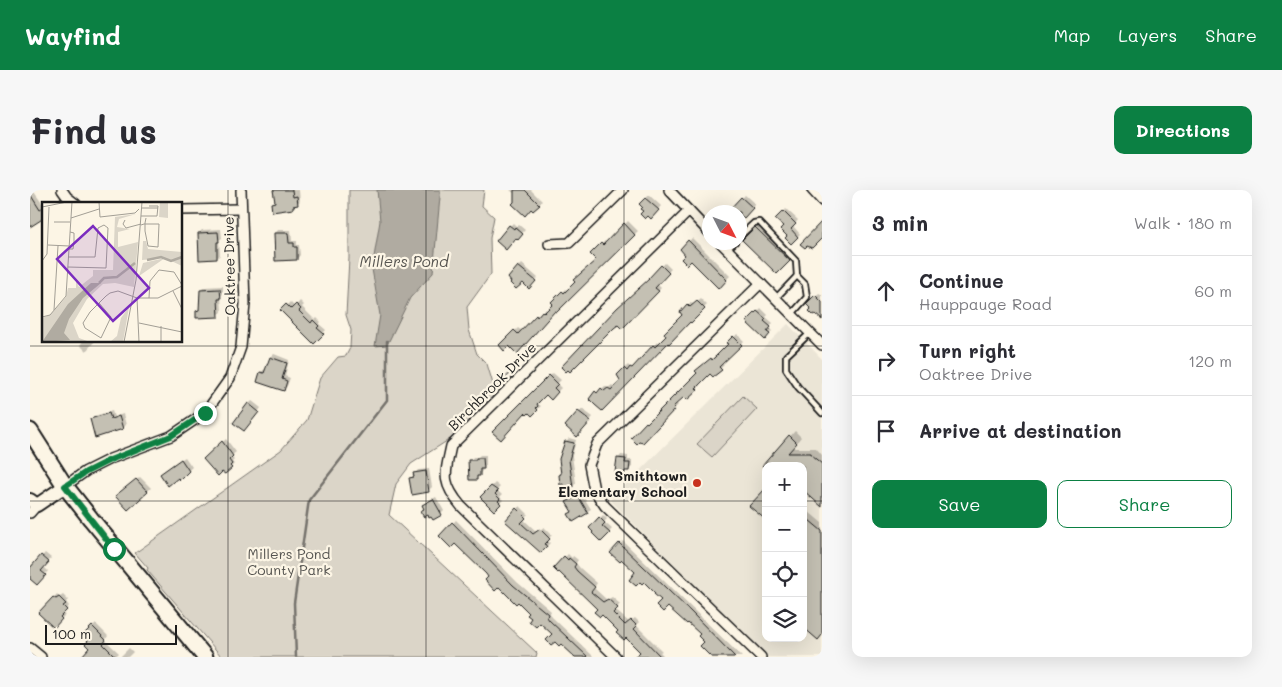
<!DOCTYPE html>
<html lang="en">
<head>
<meta charset="utf-8">
<style>
	body { margin:0; font-family:Mali,sans-serif; background:#f7f7f7; color:#2b2b33 }
	.controls { position:absolute; right:15px; bottom:15px; display:grid; overflow:hidden; border-radius:10px; box-shadow:0 5px 20px #0002 }
	.controls button { width:45px; height:45px; display:grid; place-items:center; padding:0; border:0; border-bottom:1px solid #e1e1e2; background:#fff; color:#2b2b33; font:25px sans-serif }
	.compass { position:absolute; left:672px; top:15px; width:45px; height:45px; border-radius:50%; background:#fff; box-shadow:0 5px 20px #0002; rotate:132deg }
	.scale { position:absolute; left:15px; bottom:12px; width:132px; box-sizing:border-box; padding-left:5px; border:2px solid #1c1c1c; border-top:0; font-size:14px; line-height:18px; white-space:nowrap; color:#1c1c1c; -webkit-text-stroke:4px #fcf5e5; paint-order:stroke }
	.stop { position:absolute; width:15px; height:15px; margin:-11px; border:4px solid #0b8043; border-radius:50%; background:#fff }
	.stop.end { background:#0b8043; border-color:#fff; box-shadow:0 1px 5px #0008 }
	.list { margin:0; padding:0; list-style:none }
	h2 { display:flex; justify-content:space-between; align-items:center; height:65px; margin:0; padding:0 20px; font-size:21px }
	h2 small { font-size:16px; font-weight:400; color:#7c7c81 }
	.list li { display:grid; grid-template-columns:32px 1fr auto; gap:15px; align-items:center; box-sizing:border-box; height:70px; padding:0 20px; border-top:1px solid #e1e1e2 }
	.list b { display:block; font-size:19px; white-space:nowrap }
	.list p { margin:0; font-size:16px; white-space:nowrap; color:#7c7c81 }
	.list em { font-size:16px; font-style:normal; color:#7c7c81 }
	.actions { display:flex; gap:10px; padding:15px 20px }
	.actions a { flex:1; padding:11px 0; border:1px solid #0b8043; border-radius:10px; text-align:center; font-size:18px; color:#0b8043 }
	.actions .main { background:#0b8043; color:#fff }
	.icon { flex:none; width:28px; height:28px; fill:none; stroke:currentColor; stroke-width:2; stroke-linecap:round; stroke-linejoin:round }
	.map { position:relative; flex:none; width:792px; height:467px; overflow:hidden; border-radius:10px }
	header { display:flex; align-items:center; gap:30px; box-sizing:border-box; height:70px; padding:0 25px; background:#0b8043; color:#fff }
	header strong { font-size:24px }
	nav { display:flex; gap:28px; margin-inline-start:auto; font-size:18px }
	.intro { display:flex; align-items:center; justify-content:space-between; box-sizing:border-box; height:120px; padding:0 30px }
	h1 { margin:0; font-size:35px }
	.button { padding:12px 22px; border-radius:10px; background:#0b8043; color:#fff; font-size:18px; font-weight:700 }
	main { display:flex; gap:30px; padding:0 30px }
	aside { flex:1; background:#fff; border-radius:10px; box-shadow:0 5px 20px #0002 }
	.map>svg:first-child { display:block }
	.built { fill:#ebe5d6; fill-rule:evenodd }
	.green { fill:#dbd5c8; stroke:#7c7872 }
	.water { fill:#b0aba1; stroke:#75726c }
	.shadow { fill:#0003 }
	.lines { fill:none; stroke-linecap:round; stroke-linejoin:round }
	.stream { stroke:#75726c; stroke-width:2.5 }
	.building { fill:#c4c0b3; stroke:#1c1c1c }
	.lane-casing { stroke:#1c1c1c; stroke-width:8 }
	.street-casing { stroke:#1c1c1c; stroke-width:12 }
	.secondary-casing { stroke:#1c1c1c; stroke-width:16 }
	.primary-casing { stroke:#1c1c1c; stroke-width:19 }
	.lane { stroke:#fcf5e5; stroke-width:4.5 }
	.street { stroke:#fcf5e5; stroke-width:9 }
	.secondary { stroke:#fcf5e5; stroke-width:12 }
	.primary { stroke:#fcf5e5; stroke-width:15 }
	.route { stroke:#0b8043; stroke-width:6 }
	.grid { fill:none; stroke:#1c1c1c; stroke-width:1; stroke-opacity:0.55 }
	.poi-dot { fill:#c8321e; stroke:#fcf5e5; stroke-width:2 }
	.labels { text-anchor:middle; dominant-baseline:central; stroke-width:4.5; stroke-linejoin:round; paint-order:stroke }
	.street-label { font-size:14px; fill:#1c1c1c; stroke:#fcf5e5 }
	.poi-label { font-size:14px; font-weight:bold; fill:#1c1c1c; stroke:#fcf5e5; text-anchor:end }
	.park-label { font-size:14px; fill:#555450; stroke:#fcf5e5 }
	.water-label { font-size:15px; font-style:italic; fill:#575551; stroke:#fcf5e5 }
	.inset-river { fill:none; stroke:#b0aba1; stroke-width:2.5 }
	.inset-road { fill:none; stroke:#a29e95; stroke-width:1 }
	.view { fill:#7b2cbf; fill-opacity:0.15; stroke:#7b2cbf; stroke-width:2.5 }
	.inset-edge { fill:none; stroke:#1c1c1c; stroke-width:2.5 }
</style>
</head>
<body>
<header>
<strong>Wayfind</strong>
<nav><a>Map</a><a>Layers</a><a>Share</a></nav>
</header>
<div class="intro"><h1>Find us</h1><a class="button">Directions</a></div>
<main>
<div class="map">
<svg width="792" height="467" viewBox="0 0 792 467">
	<rect width="100%" height="100%" fill="#fcf5e5"/>
	<filter id="ink" filterUnits="userSpaceOnUse"><feTurbulence type="fractalNoise" baseFrequency=".02" numOctaves="2"/><feDisplacementMap in="SourceGraphic" scale="10" xChannelSelector="R" yChannelSelector="G"/><feConvolveMatrix kernelMatrix="1 2 1 2 8 2 1 2 1" color-interpolation-filters="sRGB"/></filter>
	<g filter="url(#ink)">
		<path class="built" d="M758,134L792,169V467H737L580,310ZM736,276H773V448H736Z"/>
		<g class="green">
			<polygon points="319,0 454,0 452,16 464,27 460,48 461,84 437,117 439,140 447,164 457,174 463,194 481,183 461,203 463,206 420,249 381,274 366,294 359,325 507,463 506,467 192,467 117,380 118,378 105,363 251,260 277,230 290,188 308,167 316,166 320,158 321,140 316,125 319,68"/>
			<polygon points="713,206 727,219 682,267 667,254"/>
		</g>
		<polygon class="water" points="347,0 410,0 410,7 403,83 380,108 357,155 345,156 350,125 342,79 350,31"/>
		<g class="shadow">
			<polygon points="244,0 269,0 270,11 263,18 242,13 246,9"/>
			<polygon points="480,0 501,0 512,11 503,19 485,12 485,4"/>
			<polygon points="4,2 14,16 14,27 0,36 0,4"/>
			<polygon points="619,5 631,16 621,27 615,21 614,17 611,14"/>
			<polygon points="715,5 725,14 714,27 709,22 700,22"/>
			<polygon points="756,19 768,30 763,36 770,44 761,52 755,36 747,28"/>
			<polygon points="598,31 608,41 527,120 526,119 479,154 471,155 488,138 492,141 510,123 511,125 516,119 518,121 525,114 523,112 536,99 538,101 568,69 562,64 575,51 577,53"/>
			<polygon points="483,33 487,37 489,35 495,40 488,48 480,36"/>
			<polygon points="731,33 764,65 747,83 714,50"/>
			<polygon points="191,39 192,48 189,50 190,65 187,68 169,43 172,40"/>
			<polygon points="248,40 261,40 262,51 267,51 267,55 269,55 270,65 267,69 245,44"/>
			<polygon points="662,48 700,86 689,97 652,59"/>
			<polygon points="635,73 641,79 627,94 631,98 592,137 620,88"/>
			<polygon points="492,74 508,88 499,97 493,92 483,91 479,88"/>
			<polygon points="193,96 193,104 191,106 192,122 188,125 167,121 170,118 171,100 174,97"/>
			<polygon points="789,103 792,105 792,126 778,114"/>
			<polygon points="671,109 677,115 639,152 638,151 572,220 563,206 575,196 578,198 582,195 585,198 592,190 588,185 598,175 601,178 605,175 606,176 627,152 629,155 654,125 652,122 661,112 664,115"/>
			<polygon points="270,111 274,115 272,117 285,130 287,128 291,132 289,134 296,140 284,153 252,120 260,112 265,117"/>
			<polygon points="731,118 738,125 736,127 743,133 739,138 742,141 735,148 718,132"/>
			<polygon points="707,144 714,151 691,173 694,175 683,186 681,183 668,194 670,196 657,208 654,205 646,213 648,215 612,252 602,248 669,183 670,178 685,166 686,168"/>
			<polygon points="53,151 65,151 56,161 50,155"/>
			<polygon points="244,164 259,170 255,186 260,188 257,196 254,199 231,182 235,179 236,180 241,167"/>
			<polygon points="523,183 531,190 527,194 531,198 521,208 516,203 509,210 510,212 508,214 511,216 502,224 499,221 495,222 464,242"/>
			<polygon points="222,211 231,218 217,236 219,214"/>
			<polygon points="552,219 563,227 550,242 537,236"/>
			<polygon points="82,221 84,227 93,224 96,235 93,238 61,230 64,226"/>
			<polygon points="765,241 771,247 762,258 786,258 792,265 792,315 773,276 734,275"/>
			<polygon points="539,248 546,250 542,266 546,293 543,296 533,283 536,251"/>
			<polygon points="196,249 206,262 201,266 204,270 202,272 204,274 201,277 175,269"/>
			<polygon points="450,265 456,265 456,275 447,288 440,271 443,267 448,267"/>
			<polygon points="591,265 598,266 598,270 602,270 602,277 598,280 588,269"/>
			<polygon points="155,267 162,277 150,288 134,281"/>
			<polygon points="399,279 402,297 398,301 381,288 388,280"/>
			<polygon points="110,287 121,298 98,318 98,298"/>
			<polygon points="465,293 470,297 467,300 472,305 470,307 473,310 464,319 452,307"/>
			<polygon points="551,303 561,319 543,330 541,310"/>
			<polygon points="406,307 414,321 411,324 395,318 397,312"/>
			<polygon points="490,316 498,324 493,329 507,342 514,337 522,345 517,350 520,353 511,362 476,331"/>
			<polygon points="773,317 792,333 792,444 773,415"/>
			<polygon points="573,325 577,329 574,332 582,339 571,351 561,338"/>
			<polygon points="426,330 487,392 521,421 520,423 522,427 564,467 543,467 545,465 524,444 510,432 503,428 501,423 460,387 425,352 411,346"/>
			<polygon points="593,351 712,467 692,467 676,452 672,444 633,410 606,382 592,369 582,363"/>
			<polygon points="15,363 21,368 14,377 18,381 10,390 0,388 0,377 3,374 4,375"/>
			<polygon points="538,364 542,368 543,366 548,370 546,373 550,378 567,393 564,398 577,410 582,407 590,414 585,420 599,432 605,428 609,432 606,435 632,461 630,462 633,465 631,467 613,467 612,462 569,419 525,378"/>
			<polygon points="27,404 30,407 33,405 38,410 36,412 39,416 33,424 35,425 24,436 10,423"/>
			<polygon points="66,434 78,446 75,450 89,463 85,467 56,467 61,458 60,451 54,445"/>
			<polygon points="99,458 103,462 98,467 90,467"/>
		</g>
		<g class="lines">
			<polyline class="stream" points="266,467 264,413 279,310 357,210 357,151"/>
		</g>
		<g class="building">
			<polygon points="243,0 262,0 263,7 267,6 268,15 263,16 263,19 242,22 241,13 245,12"/>
			<polygon points="484,0 495,0 510,15 503,21 501,19 495,26 482,14 484,12"/>
			<polygon points="0,4 10,20 14,18 14,28 0,37"/>
			<polygon points="711,7 723,18 714,28 710,25 710,22 697,22"/>
			<polygon points="615,8 629,20 621,29 618,26 615,29 610,24 613,21 610,19 612,17 609,14"/>
			<polygon points="753,21 766,34 761,39 768,47 761,54 755,48 757,46 750,39 753,36 745,29"/>
			<polygon points="792,31 792,48 782,58 777,56 775,58 770,54"/>
			<polygon points="594,33 605,45 527,122 525,121 487,164 479,156 474,161 469,155 484,140 488,144 506,125 507,127 512,121 514,123 523,114 521,112 532,101 534,103 545,92 543,90 566,70 560,64 571,53 573,55"/>
			<polygon points="479,35 484,39 485,37 493,44 488,50 486,48 476,60 466,51"/>
			<polygon points="725,37 760,71 747,84 712,50"/>
			<polygon points="188,42 189,52 187,52 187,69 169,70 168,43"/>
			<polygon points="244,43 258,43 259,53 264,53 264,57 267,57 267,70 245,71"/>
			<polygon points="658,50 697,90 689,99 661,71 657,75 651,69 655,65 650,59"/>
			<polygon points="631,75 639,83 625,98 629,101 592,139 588,135 584,138 540,182 538,180 536,182 531,177 587,118 619,89 618,89"/>
			<polygon points="488,76 506,91 499,99 493,93 486,99 480,93 481,92 478,88"/>
			<polygon points="190,99 191,109 188,109 189,127 166,128 166,121 169,120 170,100"/>
			<polygon points="785,105 792,112 792,130 785,124 783,125 779,121 781,119 776,114"/>
			<polygon points="667,111 675,119 661,133 660,132 639,154 638,153 572,221 565,215 559,209 565,201 567,203 571,198 574,201 578,198 581,200 590,190 587,185 594,178 597,181 600,177 602,178 623,155 625,157 636,146 634,143 652,125 650,122 657,114 660,117"/>
			<polygon points="256,114 261,119 266,114 271,119 269,121 281,133 283,130 289,136 287,138 294,144 284,154 250,120"/>
			<polygon points="727,121 736,129 734,131 741,137 737,142 740,144 735,150 716,132"/>
			<polygon points="703,146 712,155 689,177 692,180 683,187 680,184 666,198 668,200 657,210 654,207 643,217 645,219 613,253 609,252 607,254 601,248 616,232 617,233 667,183 665,181 681,168 682,170 698,154 696,153"/>
			<polygon points="240,167 257,173 252,189 257,191 254,201 227,192 230,182 234,183"/>
			<polygon points="519,185 528,194 524,198 528,202 521,210 516,205 507,214 508,216 506,218 508,220 502,226 499,223 497,225 495,223 471,250 462,242"/>
			<polygon points="218,213 229,222 214,241 203,233"/>
			<polygon points="548,221 561,231 547,247 535,236"/>
			<polygon points="79,223 81,229 89,226 93,239 65,248 60,229"/>
			<polygon points="759,245 767,253 758,263 781,263 781,265 792,274 792,317 773,300 773,276 732,276"/>
			<polygon points="192,251 203,266 199,270 202,274 200,276 202,278 195,284 192,282 188,286 173,269"/>
			<polygon points="535,251 544,253 539,270 543,297 534,299 533,294 530,295 529,285 531,284 529,269"/>
			<polygon points="446,268 453,268 454,279 450,279 450,286 447,286 447,290 439,290 438,270 446,270"/>
			<polygon points="587,268 596,269 595,273 600,273 599,281 595,281 594,284 585,282"/>
			<polygon points="151,269 159,281 150,290 148,288 138,296 130,284"/>
			<polygon points="396,281 399,302 382,305 379,288 384,287 383,283"/>
			<polygon points="106,289 118,302 98,320 85,306"/>
			<polygon points="461,296 468,301 465,304 470,309 468,311 471,314 464,321 450,307"/>
			<polygon points="736,298 736,330 719,316"/>
			<polygon points="548,306 558,323 543,332 538,324 542,322 536,312"/>
			<polygon points="403,309 412,325 403,330 401,327 399,328 398,325 394,327 390,321 394,319 392,315"/>
			<polygon points="486,318 496,328 491,333 503,344 510,339 520,349 515,354 517,357 511,363 475,331"/>
			<polygon points="773,325 792,341 792,445 788,450 773,437"/>
			<polygon points="569,327 575,333 572,336 580,343 571,352 562,343 563,342 559,338"/>
			<polygon points="422,332 483,395 518,424 517,427 519,430 558,467 545,467 531,454 529,456 525,452 521,455 516,450 522,444 510,433 506,437 499,431 501,428 497,425 499,423 488,412 486,414 469,397 465,401 455,390 458,387 456,384 425,354 421,358 409,346"/>
			<polygon points="589,353 661,422 705,467 681,467 670,456 674,452 668,446 670,444 658,433 657,434 638,417 633,422 626,415 631,410 624,404 625,403 614,392 612,394 610,392 606,396 599,390 605,382 592,370 590,372 580,363"/>
			<polygon points="11,365 19,372 11,381 16,385 7,395 0,389 0,378"/>
			<polygon points="534,366 538,370 539,368 546,374 544,377 547,381 565,397 561,402 573,412 578,409 588,418 583,423 595,435 601,430 607,436 604,439 631,467 605,467 610,462 596,448 594,450 586,443 588,441 572,425 570,427 564,422 567,419 529,382 528,383 523,378"/>
			<polygon points="23,407 26,409 29,407 36,414 33,416 37,420 30,427 32,429 24,438 8,423"/>
			<polygon points="62,436 76,450 73,454 86,467 51,467 59,458 55,454 58,451 53,445"/>
		</g>
		<g class="lines">
			<g class="lane-casing">
				<g id="lane">
					<polyline points="709,47 724,33 729,32 766,71 767,86"/>
					<polyline points="697,59 705,52"/>
					<polyline points="746,108 767,86 775,94 777,107 762,124"/>
					<polyline points="780,143 756,166 756,179 768,197 792,223"/>
				</g>
			</g>
			<g class="street-casing">
				<g id="street">
					<polyline points="32,0 37,7 46,14"/>
					<polyline points="639,0 679,42"/>
					<polyline points="782,0 792,11"/>
					<polyline points="151,20 211,19"/>
					<polyline points="690,52 792,155"/>
					<polyline points="519,54 539,53 593,0"/>
					<polyline points="731,93 567,254 559,275 564,300 575,316 731,467"/>
					<polyline points="35,296 56,281 80,269 141,246 175,223 200,188 211,157 215,114 211,0"/>
					<polyline points="0,323 7,315"/>
					<polyline points="0,458 11,467"/>
					<path d="M586,467L431,316C411,292 415,284 421,256L659,21"/>
				</g>
			</g>
			<g class="secondary-casing">
				<polyline id="secondary" points="0,310 7,315 35,296"/>
			</g>
			<g class="primary-casing">
				<polyline id="primary" points="0,241 35,296 61,329 175,467"/>
			</g>
			<use href="#lane" class="lane"/>
			<use href="#street" class="street"/>
			<use href="#secondary" class="secondary"/>
			<use href="#primary" class="primary"/>
		</g>
	</g>
	<g class="lines" filter="url(#ink)">
		<polyline class="route" points="84,359 35,296 56,282 80,270 141,246 175,223"/>
	</g>
	<path class="grid" d="M198,0V467M396,0V467M594,0V467M0,156H792M0,311H736M773,311H792"/>
	<circle class="poi-dot" cx="667" cy="293" r="5"/>
	<g class="labels">
		<g class="street-label">
			<text transform="translate(199 76) rotate(-91)">Oaktree Drive</text>
			<text transform="translate(462 196) rotate(-45)">Birchbrook Drive</text>
		</g>
		<g class="poi-label">
			<text x="657" y="285">Smithtown<tspan x="657" dy="16">Elementary School</tspan></text>
		</g>
		<g class="park-label">
			<text x="259" y="363">Millers Pond<tspan x="259" dy="16">County Park</tspan></text>
		</g>
		<g class="water-label">
			<text x="374" y="71">Millers Pond</text>
		</g>
	</g>
	<g transform="translate(12 12)">
		<rect width="140" height="140" fill="#fcf5e5"/>
		<path d="M118,0L126,1V16L117,15ZM94,12L77,17L75,25L88,27L76,30V45L96,40L92,85L73,81L61,82L45,97L31,121L37,136L48,140H0V116L8,113L24,95L26,86H34V78L37,85L51,74V68H71L73,15ZM101,39H104L106,47L140,50V64L123,56L97,74L101,61L123,56L100,58ZM87,105L81,140H68L75,134L79,116Z" fill="#dbd5c8"/>
		<path d="M49,81H59L41,96L27,117L22,131L28,138L0,140L26,102Z" fill="#b0aba1"/>
		<path class="inset-river" d="M105,58L119,55L129,59L140,55M57,81L62,76L75,75L93,61"/>
		<path class="inset-road" d="M57,0L58,15L93,11L97,7M100,0H116M0,5L25,0M100,6H116M99,14H115L116,4H107M29,16L57,7M83,18L81,22L84,26L99,22M12,20H28M99,23L102,22H117L116,45L106,44L103,29V21L104,16M6,43L27,44M27,47H31L32,40V31L28,30M0,59L5,52L7,5M26,65L64,66L66,26L62,23L56,26L53,55H26M131,89L140,107M95,96L97,140M107,96L108,79L117,68L132,70L140,83M57,101L69,115L59,136L43,126L41,121L48,110L64,94L68,91L76,89L95,96H116L140,84M12,108L16,44M0,115L8,113L24,94L30,0M97,121L140,130M82,140L94,78L100,0M119,140V124"/>
		<path class="view" d="M51,24L107,86L71,119L15,57Z"/>
		<rect width="140" height="140" class="inset-edge"/>
	</g>
</svg>
<div class="controls">
<button>+</button>
<button>−</button>
<button><svg class="icon" aria-label="locate" viewBox="0 0 24 24"><circle cx="12" cy="12" r="6"/><path d="M12 2v4M12 18v4M2 12h4M18 12h4"/></svg></button>
<button><svg class="icon" aria-label="layers" viewBox="0 0 24 24"><path d="M12 4l9 5-9 5-9-5zM3 14l9 5 9-5"/></svg></button>
</div>
<svg class="compass" viewBox="-18 -18 36 36"><path d="M0-13l5 13h-10z" fill="#e53935"/><path d="M0 13l5-13h-10z" fill="#7c7c81"/></svg>
<div class="scale">100 m</div>
<div class="stop" style="left:84px;top:359px"></div>
<div class="stop end" style="left:175px;top:223px"></div>
</div>
<aside>
<h2>3 min<small>Walk · 180 m</small></h2>
<ul class="list">
<li><svg class="icon" aria-label="ahead" viewBox="0 0 24 24"><path d="M12 20V5M6 11l6-6 6 6"/></svg><div><b>Continue</b><p>Hauppauge Road</p></div><em>60 m</em></li>
<li><svg class="icon" aria-label="right" viewBox="0 0 24 24"><path d="M7 20v-9h11M14 6l5 5-5 5"/></svg><div><b>Turn right</b><p>Oaktree Drive</p></div><em>120 m</em></li>
<li><svg class="icon" aria-label="arrive" viewBox="0 0 24 24"><path d="M6 21V4h12l-3 4 3 4H6"/></svg><div><b>Arrive at destination</b></div></li>
</ul>
<div class="actions"><a class="main">Save</a><a>Share</a></div>
</aside>
</main>
</body>
</html>
